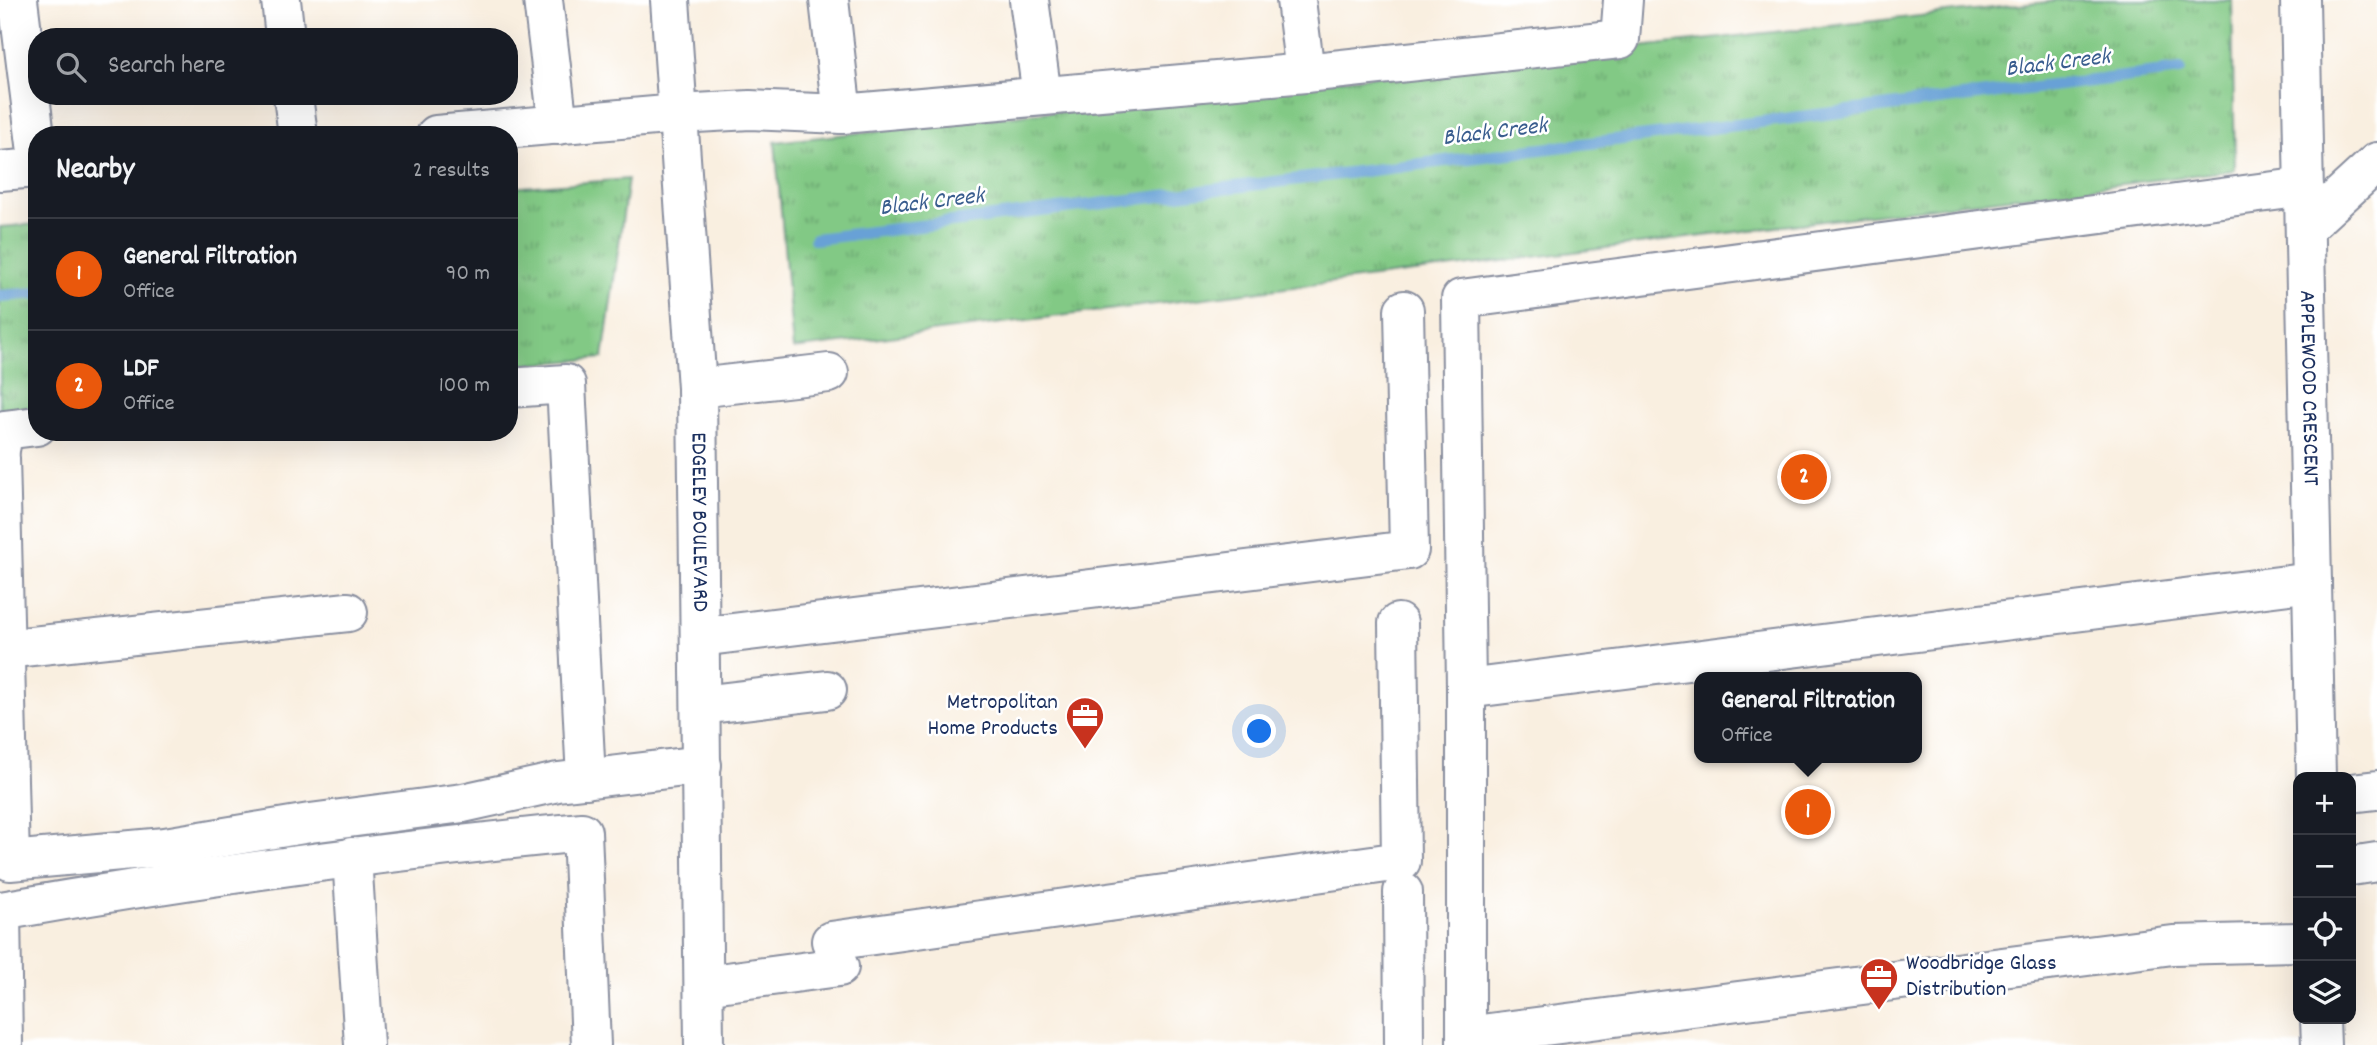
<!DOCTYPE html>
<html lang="en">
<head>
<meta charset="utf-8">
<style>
	body { margin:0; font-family:Dekko,sans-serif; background:#242831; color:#f1f3f6 }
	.controls { position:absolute; right:21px; bottom:21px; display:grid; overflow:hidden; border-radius:14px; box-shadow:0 7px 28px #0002 }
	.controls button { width:63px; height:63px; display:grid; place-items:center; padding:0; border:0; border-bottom:2px solid #363941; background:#171b24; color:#f1f3f6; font:35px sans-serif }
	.you { position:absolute; left:1260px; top:732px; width:24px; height:24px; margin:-18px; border:5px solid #fff; border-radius:50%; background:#1a73e8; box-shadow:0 0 0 10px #1a73e833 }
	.badge { display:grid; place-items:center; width:46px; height:46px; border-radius:50%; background:#ea580c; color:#fff; font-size:23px; font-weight:700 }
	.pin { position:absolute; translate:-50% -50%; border:4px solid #fff; box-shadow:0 2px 7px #0006 }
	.popup { position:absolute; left:1694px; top:672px; width:228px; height:91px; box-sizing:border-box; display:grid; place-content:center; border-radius:14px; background:#171b24; filter:drop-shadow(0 2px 5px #0005); font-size:23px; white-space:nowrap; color:#9ea1a6 }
	.popup b { font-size:26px; color:#f1f3f6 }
	.popup::after { content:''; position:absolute; left:50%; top:100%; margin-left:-14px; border:14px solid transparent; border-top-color:#171b24 }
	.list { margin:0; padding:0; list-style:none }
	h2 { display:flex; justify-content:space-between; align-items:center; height:91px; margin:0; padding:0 28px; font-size:30px }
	h2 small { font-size:23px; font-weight:400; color:#9ea1a6 }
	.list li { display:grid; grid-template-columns:46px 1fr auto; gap:21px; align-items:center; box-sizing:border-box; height:112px; padding:0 28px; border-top:2px solid #363941 }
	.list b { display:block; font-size:26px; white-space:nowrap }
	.list p { margin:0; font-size:23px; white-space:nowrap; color:#9ea1a6 }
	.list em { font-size:23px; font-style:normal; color:#9ea1a6 }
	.icon { flex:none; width:38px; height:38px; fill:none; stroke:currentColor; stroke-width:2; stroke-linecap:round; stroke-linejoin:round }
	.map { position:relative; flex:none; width:2377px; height:1045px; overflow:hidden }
	.search { position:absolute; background:#171b24; box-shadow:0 7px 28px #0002; left:28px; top:28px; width:490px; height:77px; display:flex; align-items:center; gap:18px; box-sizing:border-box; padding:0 24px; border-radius:28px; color:#9ea1a6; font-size:26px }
	.panel { position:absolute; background:#171b24; box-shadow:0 7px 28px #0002; left:28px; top:126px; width:490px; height:315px; border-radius:28px }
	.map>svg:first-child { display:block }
	.grass { fill:url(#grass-tufts); stroke:#4e7c72; stroke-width:2 }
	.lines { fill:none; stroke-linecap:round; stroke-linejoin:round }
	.stream { stroke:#67a1d6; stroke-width:12 }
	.minor-casing { stroke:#8a8f9f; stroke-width:42 }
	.minor { stroke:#fff; stroke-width:38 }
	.labels { text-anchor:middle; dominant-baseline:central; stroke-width:5; stroke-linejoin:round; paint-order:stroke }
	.street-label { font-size:23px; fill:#1b2f5e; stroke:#fff }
	.poi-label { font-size:23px; fill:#1b2f5e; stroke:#fff; text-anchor:end }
	.water-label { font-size:24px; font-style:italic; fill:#395d8e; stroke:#fff }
</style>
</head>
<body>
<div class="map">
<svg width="2377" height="1045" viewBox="0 0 2377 1045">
	<defs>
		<pattern id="grass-tufts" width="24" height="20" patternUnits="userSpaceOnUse" patternTransform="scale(1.75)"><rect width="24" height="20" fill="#82c985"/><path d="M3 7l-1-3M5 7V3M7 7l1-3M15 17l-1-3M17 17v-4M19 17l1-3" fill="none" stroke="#6aa470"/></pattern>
	</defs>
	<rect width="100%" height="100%" fill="#fff"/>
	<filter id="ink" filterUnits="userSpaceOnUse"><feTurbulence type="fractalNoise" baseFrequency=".0143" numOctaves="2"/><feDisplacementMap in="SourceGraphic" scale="14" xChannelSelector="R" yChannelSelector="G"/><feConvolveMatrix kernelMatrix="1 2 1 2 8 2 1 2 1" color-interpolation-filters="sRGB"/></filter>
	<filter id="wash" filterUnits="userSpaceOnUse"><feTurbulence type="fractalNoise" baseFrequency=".00686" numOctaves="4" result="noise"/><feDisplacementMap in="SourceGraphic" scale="28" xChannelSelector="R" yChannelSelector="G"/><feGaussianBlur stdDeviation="1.57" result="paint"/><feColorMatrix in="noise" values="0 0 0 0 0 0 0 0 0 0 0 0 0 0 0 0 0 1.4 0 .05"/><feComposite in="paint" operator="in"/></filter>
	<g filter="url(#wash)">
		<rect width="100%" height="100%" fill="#f9efe0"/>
		<g class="grass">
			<polygon points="2065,0 2232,0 2235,170 793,349 775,142"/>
			<polygon points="628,179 603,358 509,366 509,188"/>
			<polygon points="37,224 37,407 0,410 0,227"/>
		</g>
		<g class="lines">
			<g class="stream">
				<polyline points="815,239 2180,70"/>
				<polyline points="0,296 37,293"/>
			</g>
		</g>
	</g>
	<g filter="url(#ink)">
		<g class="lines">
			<g class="minor-casing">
				<g id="minor">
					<polyline points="18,0 37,152"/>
					<polyline points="281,0 285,37"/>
					<polyline points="543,0 558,125"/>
					<path id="s1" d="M670,0L697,388L704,1045"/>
					<polyline points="829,0 842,114 1305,73"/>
					<polyline points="1029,0 1042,96"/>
					<polyline points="1296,0 1305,73 1620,39 1623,0"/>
					<path id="s2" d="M2300,0L2316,777"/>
					<polyline points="293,96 298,135"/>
					<polyline points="436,135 678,114 750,110 842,114"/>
					<polyline points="0,171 37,168"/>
					<polyline points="2305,228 2377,162"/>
					<polyline points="509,388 566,384 586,779"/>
					<polyline points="697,388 829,373"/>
					<polyline points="0,450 4,430 37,426"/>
					<polyline points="0,458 10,861 165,847 310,823 463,803 558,782 702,765"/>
					<polyline points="700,637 1409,550 1404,310"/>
					<polyline points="4,649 348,612"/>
					<polyline points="1466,689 2312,582"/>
					<polyline points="701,705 827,690"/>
					<polyline points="2351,793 2377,790"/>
					<polyline points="352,857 364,1045"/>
					<polyline points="2351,866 2377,862"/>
					<polyline points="1403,892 1404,1045"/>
					<polyline points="831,941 1401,861 1398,623"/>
					<polyline points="704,985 839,967"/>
					<polyline points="2320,1019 2321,1045"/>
					<polyline points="1466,1036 2173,945 2298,942"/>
					<path d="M3,1045L1,911C194,877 387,851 582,832L591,1045"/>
					<polyline points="1466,1045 1466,689 1461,299 2304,187"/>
				</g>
			</g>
			<use href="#minor" class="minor"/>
		</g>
	</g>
	<defs>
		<g id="office-pin" transform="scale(2.0125)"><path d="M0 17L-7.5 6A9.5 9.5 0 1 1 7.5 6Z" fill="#c8321e" stroke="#fff"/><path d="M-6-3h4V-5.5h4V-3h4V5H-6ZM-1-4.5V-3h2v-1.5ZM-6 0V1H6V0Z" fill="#fff"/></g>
	</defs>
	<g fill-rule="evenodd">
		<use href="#office-pin" x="1085" y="716"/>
		<use href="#office-pin" x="1879" y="977"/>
	</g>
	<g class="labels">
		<g class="street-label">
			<text stroke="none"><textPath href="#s2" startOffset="388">APPLEWOOD CRESCENT</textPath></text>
			<text stroke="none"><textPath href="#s1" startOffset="523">EDGELEY BOULEVARD</textPath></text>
		</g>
		<g class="poi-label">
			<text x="1058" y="703">Metropolitan<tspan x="1058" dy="26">Home Products</tspan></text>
			<text x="1906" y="964" text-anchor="start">Woodbridge Glass<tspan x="1906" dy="26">Distribution</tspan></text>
		</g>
		<g class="water-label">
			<text transform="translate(2058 64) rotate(-7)">Black Creek</text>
			<text transform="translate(1495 133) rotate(-7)">Black Creek</text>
			<text transform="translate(932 203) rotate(-7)">Black Creek</text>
		</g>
	</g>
</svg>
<div class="controls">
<button>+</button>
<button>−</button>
<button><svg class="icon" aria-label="locate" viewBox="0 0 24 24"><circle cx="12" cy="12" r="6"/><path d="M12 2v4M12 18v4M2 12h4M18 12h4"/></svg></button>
<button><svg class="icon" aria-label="layers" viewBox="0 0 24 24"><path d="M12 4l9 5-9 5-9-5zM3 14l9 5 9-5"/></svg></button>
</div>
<div class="you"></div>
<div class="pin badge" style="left:1808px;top:812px">1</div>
<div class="popup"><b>General Filtration</b>Office</div>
<div class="pin badge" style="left:1804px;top:477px">2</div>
<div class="search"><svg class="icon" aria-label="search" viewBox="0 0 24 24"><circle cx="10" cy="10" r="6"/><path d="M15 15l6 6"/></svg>Search here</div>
<section class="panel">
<h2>Nearby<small>2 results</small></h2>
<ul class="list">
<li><span class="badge">1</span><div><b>General Filtration</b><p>Office</p></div><em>90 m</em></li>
<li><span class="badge">2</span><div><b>LDF</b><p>Office</p></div><em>100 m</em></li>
</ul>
</section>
</div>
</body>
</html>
